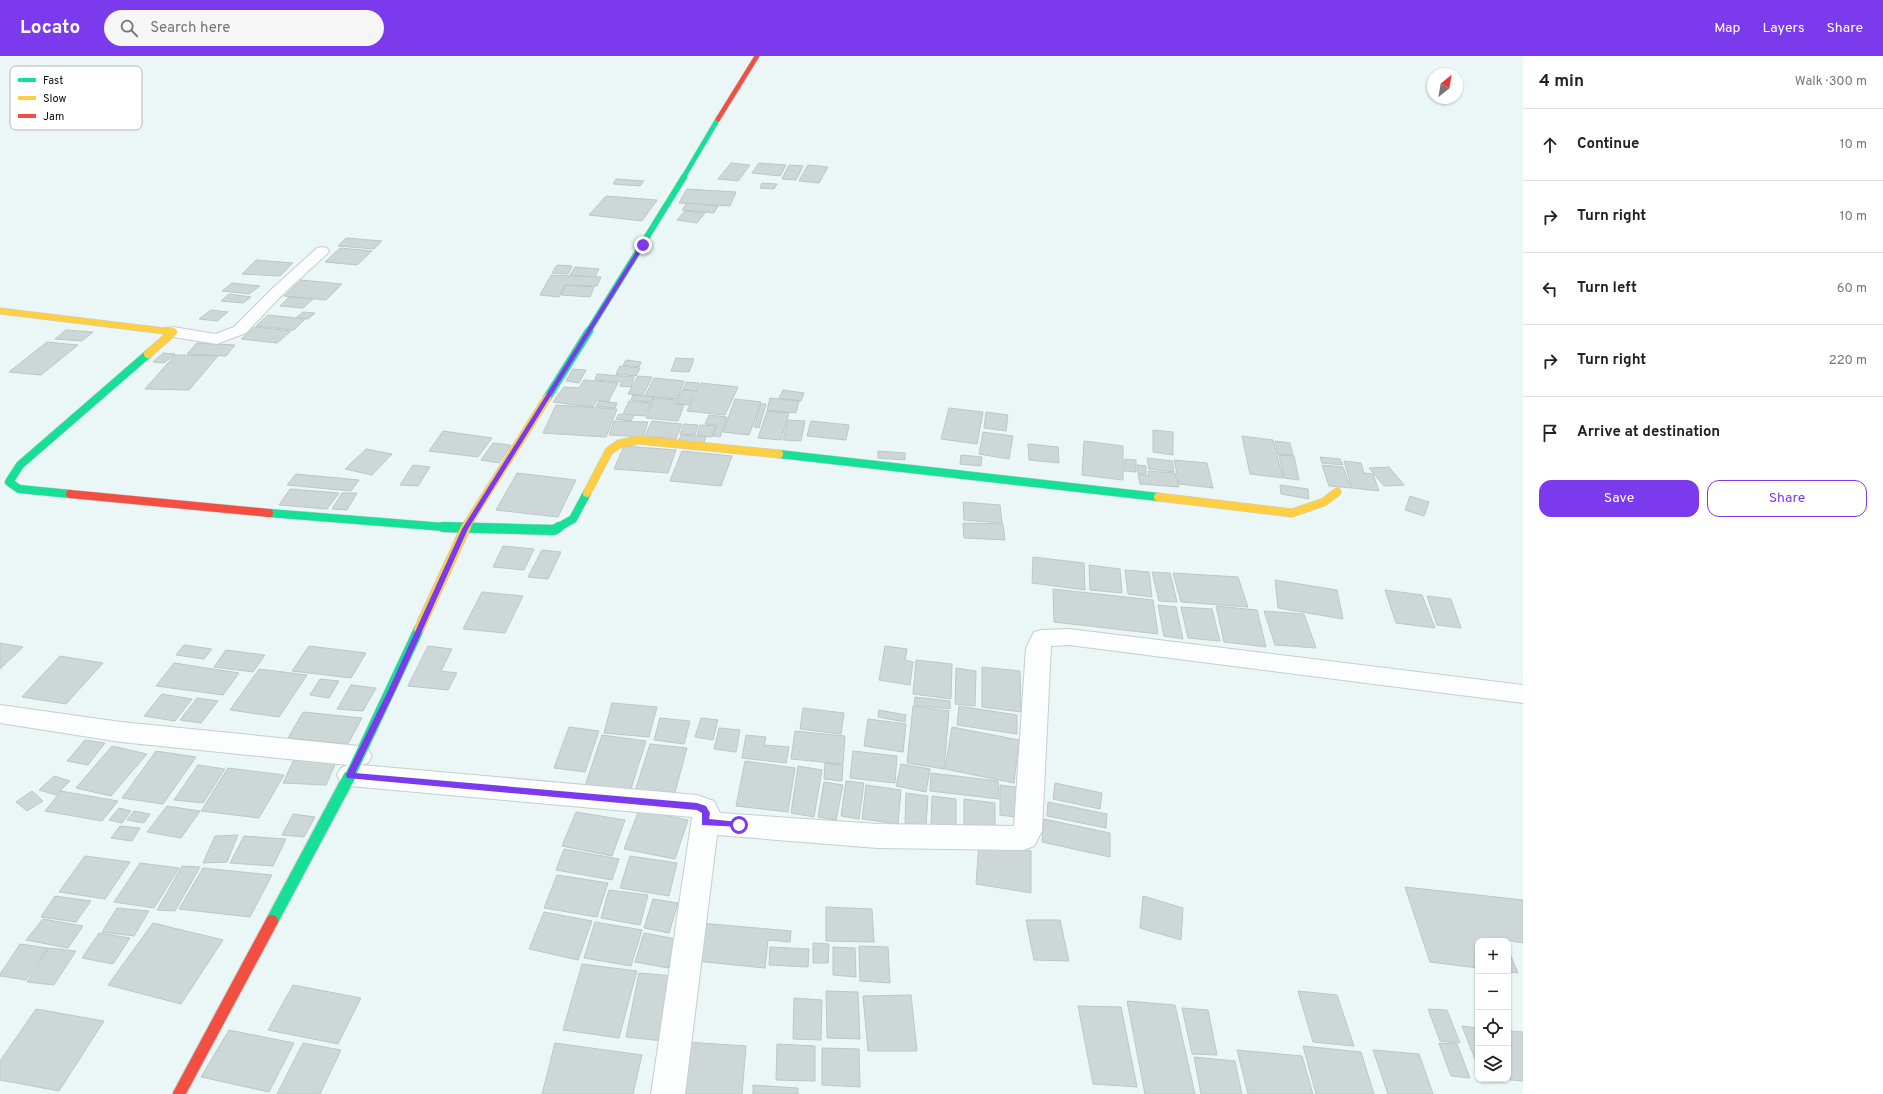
<!DOCTYPE html>
<html lang="en">
<head>
<meta charset="utf-8">
<style>
	body { margin:0; font-family:Overpass,sans-serif; background:#f6f6f6; color:#222 }
	.controls { position:absolute; right:12px; bottom:12px; display:grid; overflow:hidden; border-radius:8px; box-shadow:0 1px 3px #0004 }
	.controls button { width:36px; height:36px; display:grid; place-items:center; padding:0; border:0; border-bottom:1px solid #e0e0e0; background:#fff; color:#222; font:20px sans-serif }
	.compass { position:absolute; left:1427px; top:12px; width:36px; height:36px; border-radius:50%; background:#fff; box-shadow:0 1px 3px #0004; rotate:31deg }
	.stop { position:absolute; width:12px; height:12px; margin:-9px; border:3px solid #7c3aed; border-radius:50%; background:#fff }
	.stop.end { background:#7c3aed; border-color:#fff; box-shadow:0 1px 4px #0008 }
	.list { margin:0; padding:0; list-style:none }
	h2 { display:flex; justify-content:space-between; align-items:center; height:52px; margin:0; padding:0 16px; font-size:17px }
	h2 small { font-size:13px; font-weight:400; color:#767676 }
	.list li { display:grid; grid-template-columns:26px 1fr auto; gap:12px; align-items:center; box-sizing:border-box; height:72px; padding:0 16px; border-top:1px solid #e0e0e0 }
	.list b { display:block; font-size:15px; white-space:nowrap }
	.list em { font-size:13px; font-style:normal; color:#767676 }
	.actions { display:flex; gap:8px; padding:12px 16px }
	.actions a { flex:1; padding:9px 0; border:1px solid #7c3aed; border-radius:12px; text-align:center; font-size:14px; color:#7c3aed }
	.actions .main { background:#7c3aed; color:#fff }
	.icon { flex:none; width:22px; height:22px; fill:none; stroke:currentColor; stroke-width:2; stroke-linecap:round; stroke-linejoin:round }
	.map { position:relative; flex:none; width:1523px; height:1038px; overflow:hidden }
	header { display:flex; align-items:center; gap:24px; box-sizing:border-box; height:56px; padding:0 20px; background:#7c3aed; color:#fff }
	header strong { font-size:19px }
	nav { display:flex; gap:22px; margin-inline-start:auto; font-size:14px }
	.search { width:280px; height:36px; background:#f6f6f6; display:flex; align-items:center; gap:10px; box-sizing:border-box; padding:0 14px; border-radius:22px; color:#767676; font-size:15px }
	main { display:flex }
	aside { flex:1; background:#fff }
	.map>svg:first-child { display:block }
	.building { fill:#ced7d8; stroke:#bec6c7 }
	.lines { fill:none; stroke-linecap:round; stroke-linejoin:round }
	.street-casing { stroke:#c6cece; stroke-width:2 }
	.fast-far4-casing { stroke:#c6cece; stroke-width:5.5 }
	.fast-far3-casing { stroke:#c6cece; stroke-width:7 }
	.fast-far2-casing { stroke:#c6cece; stroke-width:9 }
	.fast-far1-casing { stroke:#c6cece; stroke-width:11 }
	.fast-casing { stroke:#c6cece; stroke-width:14 }
	.slow-far2-casing { stroke:#c6cece; stroke-width:7 }
	.slow-far1-casing { stroke:#c6cece; stroke-width:9 }
	.slow-casing { stroke:#c6cece; stroke-width:11 }
	.jam-far2-casing { stroke:#c6cece; stroke-width:5.5 }
	.jam-far1-casing { stroke:#c6cece; stroke-width:9 }
	.jam-casing { stroke:#c6cece; stroke-width:14 }
	.street { fill:#fcfefe; fill-rule:evenodd }
	.fast-far4 { stroke:#16e098; stroke-width:4.5 }
	.fast-far3 { stroke:#16e098; stroke-width:6 }
	.fast-far2 { stroke:#16e098; stroke-width:8 }
	.fast-far1 { stroke:#16e098; stroke-width:10 }
	.fast { stroke:#16e098; stroke-width:12 }
	.slow-far2 { stroke:#ffcf43; stroke-width:6 }
	.slow-far1 { stroke:#ffcf43; stroke-width:8 }
	.slow { stroke:#ffcf43; stroke-width:10 }
	.jam-far2 { stroke:#f24e42; stroke-width:4.5 }
	.jam-far1 { stroke:#f24e42; stroke-width:8 }
	.jam { stroke:#f24e42; stroke-width:12 }
	.route { fill:#7c3aed }
	.key { fill:#fff; stroke:#b5b7b7; stroke-width:1 }
	.key-label { font-size:11px; fill:#080f0f }
</style>
</head>
<body>
<header>
<strong>Locato</strong>
<div class="search"><svg class="icon" aria-label="search" viewBox="0 0 24 24"><circle cx="10" cy="10" r="6"/><path d="M15 15l6 6"/></svg>Search here</div>
<nav><a>Map</a><a>Layers</a><a>Share</a></nav>
</header>
<main>
<div class="map">
<svg width="1523" height="1038" viewBox="0 0 1523 1038">
	<rect width="100%" height="100%" fill="#ebf6f6"/>
	<g class="building">
		<polygon points="731,107 750,109 738,125 718,123"/>
		<polygon points="759,107 786,109 780,120 752,117"/>
		<polygon points="789,109 803,110 796,124 782,123"/>
		<polygon points="808,109 828,111 819,127 799,125"/>
		<polygon points="616,123 644,125 640,130 613,128"/>
		<polygon points="762,127 777,128 774,133 760,132"/>
		<polygon points="687,133 736,136 730,150 679,147"/>
		<polygon points="606,140 657,144 642,165 589,159"/>
		<polygon points="687,147 718,150 714,157 682,154"/>
		<polygon points="685,155 705,157 697,167 677,164"/>
		<polygon points="346,182 382,185 374,193 338,190"/>
		<polygon points="340,192 372,195 357,209 325,206"/>
		<polygon points="256,204 293,207 280,220 242,218"/>
		<polygon points="557,209 572,210 568,218 552,217"/>
		<polygon points="575,211 599,213 595,221 570,219"/>
		<polygon points="551,219 601,221 597,230 565,229 559,241 540,239"/>
		<polygon points="301,224 342,228 326,244 284,240"/>
		<polygon points="232,227 260,230 249,238 222,235"/>
		<polygon points="566,229 594,231 590,241 561,239"/>
		<polygon points="229,238 251,241 243,247 221,245"/>
		<polygon points="289,241 313,243 303,252 280,250"/>
		<polygon points="211,254 228,256 217,265 199,263"/>
		<polygon points="303,256 315,257 308,263 296,262"/>
		<polygon points="268,259 305,263 294,274 256,270"/>
		<polygon points="255,271 291,275 277,287 241,283"/>
		<polygon points="66,274 93,276 82,285 55,283"/>
		<polygon points="47,286 78,289 41,319 9,316"/>
		<polygon points="197,287 235,289 226,300 187,298"/>
		<polygon points="163,297 175,298 164,307 153,306"/>
		<polygon points="175,299 218,300 189,334 145,333"/>
		<polygon points="676,302 694,303 689,316 671,315"/>
		<polygon points="626,304 641,306 639,311 623,309"/>
		<polygon points="620,310 640,312 636,320 616,318"/>
		<polygon points="573,313 586,314 579,327 566,325"/>
		<polygon points="597,318 634,321 631,331 620,330 622,326 595,324"/>
		<polygon points="638,320 652,321 643,339 628,338"/>
		<polygon points="654,322 684,325 677,343 645,340"/>
		<polygon points="584,324 618,327 608,346 597,344 593,351 553,346 564,331 579,332"/>
		<polygon points="686,326 699,327 696,335 683,333"/>
		<polygon points="701,327 738,331 725,359 687,355"/>
		<polygon points="682,334 695,335 689,349 676,347"/>
		<polygon points="783,334 804,337 801,345 779,342"/>
		<polygon points="633,339 654,341 651,346 631,344"/>
		<polygon points="654,342 676,344 674,348 684,349 678,365 646,362"/>
		<polygon points="770,342 799,345 796,357 767,354"/>
		<polygon points="735,343 761,346 749,379 723,376"/>
		<polygon points="599,345 617,347 615,352 596,350"/>
		<polygon points="629,345 651,347 645,360 623,358"/>
		<polygon points="761,348 766,348 759,372 754,371"/>
		<polygon points="556,349 617,353 606,381 543,377"/>
		<polygon points="949,352 983,356 977,388 941,383"/>
		<polygon points="767,355 789,357 781,384 758,382"/>
		<polygon points="986,356 1008,359 1006,375 984,372"/>
		<polygon points="619,358 634,359 631,365 616,363"/>
		<polygon points="709,359 727,361 720,381 713,380 717,369 705,368"/>
		<polygon points="788,364 805,365 801,385 783,384"/>
		<polygon points="614,365 648,366 643,381 609,379"/>
		<polygon points="652,365 682,368 676,383 645,380"/>
		<polygon points="811,365 849,369 846,384 807,380"/>
		<polygon points="684,368 698,369 695,379 680,378"/>
		<polygon points="700,369 716,370 712,381 697,379"/>
		<polygon points="1153,374 1173,376 1173,399 1153,396"/>
		<polygon points="443,375 492,382 478,401 429,395"/>
		<polygon points="983,376 1013,380 1009,403 979,398"/>
		<polygon points="681,379 706,381 703,389 678,386"/>
		<polygon points="1242,380 1273,384 1283,422 1250,418"/>
		<polygon points="1084,385 1123,390 1123,424 1082,419"/>
		<polygon points="1275,385 1290,387 1293,399 1278,398"/>
		<polygon points="493,387 511,389 499,407 481,404"/>
		<polygon points="1028,388 1058,391 1059,407 1029,404"/>
		<polygon points="624,390 676,394 668,417 614,413"/>
		<polygon points="366,393 392,398 372,419 345,413"/>
		<polygon points="682,395 732,400 721,430 670,425"/>
		<polygon points="878,395 905,397 905,404 878,402"/>
		<polygon points="961,399 982,401 981,410 960,408"/>
		<polygon points="1279,399 1294,400 1299,424 1284,422"/>
		<polygon points="1320,401 1340,403 1343,409 1322,407"/>
		<polygon points="1147,402 1172,405 1174,416 1149,413"/>
		<polygon points="1125,403 1136,404 1136,416 1124,415"/>
		<polygon points="1174,404 1207,407 1213,432 1179,428"/>
		<polygon points="1344,405 1361,407 1364,417 1373,418 1379,435 1352,432"/>
		<polygon points="413,409 430,411 418,430 400,429"/>
		<polygon points="1137,409 1146,410 1146,418 1138,417"/>
		<polygon points="1322,409 1343,411 1351,432 1329,430"/>
		<polygon points="1389,411 1404,429 1384,430 1369,412"/>
		<polygon points="1148,415 1175,417 1179,431 1140,428 1138,418 1149,420"/>
		<polygon points="517,417 576,424 558,461 496,454"/>
		<polygon points="296,418 359,424 351,435 287,429"/>
		<polygon points="1280,429 1308,433 1309,443 1281,438"/>
		<polygon points="290,433 339,437 327,453 279,449"/>
		<polygon points="342,437 357,437 347,454 332,453"/>
		<polygon points="1410,440 1429,446 1424,460 1405,454"/>
		<polygon points="963,446 1000,449 1002,467 964,464"/>
		<polygon points="963,467 1003,468 1005,484 964,482"/>
		<polygon points="503,490 534,493 524,514 493,511"/>
		<polygon points="542,494 561,496 548,523 528,521"/>
		<polygon points="1033,501 1084,507 1085,534 1032,527"/>
		<polygon points="1089,509 1120,513 1122,537 1090,534"/>
		<polygon points="1125,514 1149,516 1152,541 1128,538"/>
		<polygon points="1152,516 1170,517 1177,546 1159,545"/>
		<polygon points="1173,517 1238,521 1248,551 1181,546"/>
		<polygon points="1275,524 1337,534 1343,563 1278,552"/>
		<polygon points="1053,533 1153,544 1158,578 1054,566"/>
		<polygon points="1385,534 1422,539 1435,572 1396,567"/>
		<polygon points="482,536 523,540 505,577 463,573"/>
		<polygon points="1427,540 1451,543 1461,572 1437,569"/>
		<polygon points="1158,549 1176,551 1183,583 1164,580"/>
		<polygon points="1216,550 1257,554 1266,591 1224,586"/>
		<polygon points="1181,551 1212,553 1220,585 1188,582"/>
		<polygon points="1264,555 1304,558 1316,592 1275,589"/>
		<polygon points="0,587 23,591 0,613"/>
		<polygon points="184,589 212,593 204,603 176,599"/>
		<polygon points="309,590 366,597 351,622 292,615"/>
		<polygon points="428,590 452,593 441,615 457,617 448,634 408,630"/>
		<polygon points="885,590 907,593 905,604 913,606 910,629 879,624"/>
		<polygon points="226,594 265,599 253,616 214,611"/>
		<polygon points="60,600 103,607 66,648 22,641"/>
		<polygon points="916,604 952,608 951,643 913,638"/>
		<polygon points="174,607 239,617 223,639 156,630"/>
		<polygon points="982,611 1020,615 1021,656 982,651"/>
		<polygon points="956,612 976,615 975,650 955,648"/>
		<polygon points="259,613 307,619 279,661 230,654"/>
		<polygon points="320,623 339,625 329,642 310,639"/>
		<polygon points="351,629 376,632 363,655 337,653"/>
		<polygon points="162,638 192,643 175,665 144,660"/>
		<polygon points="915,641 950,645 950,653 914,649"/>
		<polygon points="197,642 218,645 201,667 180,664"/>
		<polygon points="612,647 657,651 649,681 604,677"/>
		<polygon points="913,650 949,655 944,713 907,707"/>
		<polygon points="959,650 1017,659 1017,678 957,669"/>
		<polygon points="803,652 844,657 841,678 800,673"/>
		<polygon points="879,654 906,659 905,666 878,661"/>
		<polygon points="303,656 362,662 348,688 288,682"/>
		<polygon points="660,662 690,665 684,688 654,684"/>
		<polygon points="701,662 718,664 713,684 695,681"/>
		<polygon points="868,663 906,668 903,696 864,690"/>
		<polygon points="569,671 599,675 585,716 554,712"/>
		<polygon points="952,671 1019,684 1014,727 945,713"/>
		<polygon points="719,672 740,674 736,696 714,693"/>
		<polygon points="795,675 845,680 843,708 791,703"/>
		<polygon points="602,679 646,685 630,736 585,730"/>
		<polygon points="746,679 766,681 764,689 789,691 786,707 742,702"/>
		<polygon points="85,684 105,687 88,709 67,705"/>
		<polygon points="650,688 687,692 674,740 635,735"/>
		<polygon points="112,690 147,698 111,740 76,732"/>
		<polygon points="156,695 196,701 163,748 122,742"/>
		<polygon points="853,695 897,700 895,727 850,722"/>
		<polygon points="295,701 337,704 326,729 283,727"/>
		<polygon points="745,705 795,712 788,756 736,750"/>
		<polygon points="825,707 843,709 842,725 824,723"/>
		<polygon points="901,708 930,713 926,736 896,730"/>
		<polygon points="198,709 225,713 203,747 174,744"/>
		<polygon points="798,710 822,714 814,761 791,757"/>
		<polygon points="228,712 284,719 259,762 201,755"/>
		<polygon points="931,717 998,725 999,743 930,735"/>
		<polygon points="54,720 70,725 56,739 39,734"/>
		<polygon points="846,725 864,727 859,763 841,760"/>
		<polygon points="824,726 843,729 836,764 818,761"/>
		<polygon points="1055,727 1102,737 1100,753 1053,743"/>
		<polygon points="866,729 901,734 898,768 862,763"/>
		<polygon points="1000,729 1023,732 1024,762 1000,759"/>
		<polygon points="32,735 43,745 27,755 16,746"/>
		<polygon points="61,735 118,745 102,765 45,755"/>
		<polygon points="906,737 928,740 926,770 905,767"/>
		<polygon points="932,740 956,743 956,773 931,770"/>
		<polygon points="964,743 995,747 995,773 964,769"/>
		<polygon points="1048,746 1107,758 1106,772 1047,760"/>
		<polygon points="167,750 200,755 181,782 147,776"/>
		<polygon points="119,752 131,755 122,767 109,764"/>
		<polygon points="639,754 688,764 675,803 624,793"/>
		<polygon points="134,755 150,758 144,767 127,764"/>
		<polygon points="576,756 625,764 612,800 562,790"/>
		<polygon points="293,758 315,761 304,781 282,779"/>
		<polygon points="1044,763 1110,777 1110,801 1042,786"/>
		<polygon points="120,770 140,772 132,785 111,782"/>
		<polygon points="238,779 227,806 203,807 215,780"/>
		<polygon points="244,780 286,783 273,810 230,807"/>
		<polygon points="979,787 1031,795 1031,837 976,828"/>
		<polygon points="564,793 619,803 612,824 556,814"/>
		<polygon points="85,800 130,806 105,843 59,836"/>
		<polygon points="630,800 677,807 669,840 620,832"/>
		<polygon points="140,807 179,812 154,852 114,846"/>
		<polygon points="182,810 200,811 175,855 157,854"/>
		<polygon points="203,812 272,819 250,861 179,853"/>
		<polygon points="557,819 608,827 597,861 544,852"/>
		<polygon points="1405,831 1523,844 1523,887 1505,884 1478,885 1478,912 1430,906"/>
		<polygon points="609,834 648,839 640,869 601,862"/>
		<polygon points="55,840 91,845 76,866 41,861"/>
		<polygon points="1143,840 1183,852 1181,884 1140,872"/>
		<polygon points="653,843 678,847 669,877 644,872"/>
		<polygon points="826,851 872,853 874,886 826,885"/>
		<polygon points="117,852 149,855 134,880 102,876"/>
		<polygon points="544,856 592,865 578,904 529,893"/>
		<polygon points="43,863 83,870 68,892 26,884"/>
		<polygon points="1026,864 1060,864 1069,905 1034,904"/>
		<polygon points="595,866 642,874 631,910 584,902"/>
		<polygon points="153,867 223,884 181,948 108,929"/>
		<polygon points="700,867 791,875 790,886 768,884 765,912 695,905"/>
		<polygon points="99,877 130,882 113,908 82,902"/>
		<polygon points="644,877 676,883 668,912 635,906"/>
		<polygon points="813,887 829,888 828,907 813,907"/>
		<polygon points="20,888 48,892 26,924 0,920 0,918"/>
		<polygon points="859,890 888,891 890,927 860,925"/>
		<polygon points="770,891 809,893 808,911 769,909"/>
		<polygon points="833,891 855,892 856,921 833,919"/>
		<polygon points="49,892 76,895 54,929 27,926"/>
		<polygon points="1508,893 1518,917 1508,916"/>
		<polygon points="582,908 637,915 619,982 563,974"/>
		<polygon points="639,917 674,920 663,985 626,981"/>
		<polygon points="293,929 361,942 338,988 268,974"/>
		<polygon points="826,935 858,936 860,983 827,982"/>
		<polygon points="1298,935 1337,939 1354,990 1313,986"/>
		<polygon points="911,939 917,995 868,995 863,940"/>
		<polygon points="794,942 822,944 821,984 793,983"/>
		<polygon points="1127,945 1175,949 1195,1038 1145,1038"/>
		<polygon points="1078,950 1121,951 1137,1031 1093,1028"/>
		<polygon points="1182,952 1208,954 1217,999 1192,998"/>
		<polygon points="36,953 104,965 59,1035 0,1024 0,1005"/>
		<polygon points="1428,953 1447,954 1460,987 1440,985"/>
		<polygon points="1462,970 1478,972 1478,1011"/>
		<polygon points="229,974 294,987 269,1036 201,1021"/>
		<polygon points="1508,975 1523,976 1523,1025 1499,1023 1508,1023"/>
		<polygon points="687,986 746,990 742,1038 681,1038"/>
		<polygon points="303,987 341,994 320,1038 277,1038"/>
		<polygon points="555,987 642,999 633,1038 542,1038"/>
		<polygon points="1439,987 1457,988 1470,1022 1451,1020"/>
		<polygon points="777,988 815,990 815,1025 776,1024"/>
		<polygon points="1303,990 1361,996 1374,1038 1316,1038"/>
		<polygon points="822,992 859,993 860,1031 822,1029"/>
		<polygon points="1237,994 1302,1000 1313,1038 1248,1038"/>
		<polygon points="1373,994 1419,998 1433,1038 1388,1038"/>
		<polygon points="1194,1001 1235,1005 1242,1038 1201,1038"/>
		<polygon points="753,1029 798,1032 798,1038 753,1038"/>
	</g>
	<g class="lines">
		<g class="street-casing">
			<g id="street">
				<polygon points="322,191 327,192 329,195 327,198 284,237 246,277 217,288 173,281 167,279 165,276 167,273 173,271 215,278 234,271 274,231 317,192"/>
				<polygon points="1069,573 1523,629 1523,647 1069,589 1051,590 1042,775 1034,790 1024,794 878,792 717,779 685,1038 651,1038 692,761 350,730 341,726 337,719 341,712 348,709 121,686 0,667 0,649 121,666 359,690 368,693 372,700 368,707 361,709 697,739 714,745 720,757 878,768 1014,770 1026,592 1034,576 1042,574"/>
			</g>
		</g>
		<g class="fast-far4-casing">
			<polyline id="fast-far4" points="683,122 718,63"/>
		</g>
		<g class="fast-far3-casing">
			<polyline id="fast-far3" points="588,276 684,121"/>
		</g>
		<g class="fast-far2-casing">
			<g id="fast-far2">
				<polyline points="547,342 589,275"/>
				<polyline points="779,398 1158,441"/>
				<polyline points="70,438 19,433 9,426 20,409 148,298"/>
				<polyline points="269,457 456,472"/>
				<polyline points="557,472 573,463 587,437"/>
			</g>
		</g>
		<g class="fast-far1-casing">
			<g id="fast-far1">
				<polyline points="443,471 554,474 559,471"/>
				<polyline points="349,722 419,573"/>
			</g>
		</g>
		<g class="fast-casing">
			<polyline id="fast" points="272,865 349,721"/>
		</g>
		<g class="slow-far2-casing">
			<polyline id="slow-far2" points="0,255 173,276"/>
		</g>
		<g class="slow-far1-casing">
			<g id="slow-far1">
				<polyline points="148,298 173,276 166,275"/>
				<polyline points="587,437 609,395 619,388 638,384 779,398"/>
				<polyline points="1158,441 1292,457 1324,446 1337,436"/>
				<polyline points="465,472 547,342"/>
			</g>
		</g>
		<g class="slow-casing">
			<polyline id="slow" points="419,573 466,471"/>
		</g>
		<g class="jam-far2-casing">
			<polyline id="jam-far2" points="718,63 757,0"/>
		</g>
		<g class="jam-far1-casing">
			<polyline id="jam-far1" points="70,438 269,457"/>
		</g>
		<g class="jam-casing">
			<polyline id="jam" points="179,1038 272,865"/>
		</g>
		<use href="#street" class="street"/>
		<use href="#fast-far4" class="fast-far4"/>
		<use href="#fast-far3" class="fast-far3"/>
		<use href="#fast-far2" class="fast-far2"/>
		<use href="#fast-far1" class="fast-far1"/>
		<use href="#fast" class="fast"/>
		<use href="#slow-far2" class="slow-far2"/>
		<use href="#slow-far1" class="slow-far1"/>
		<use href="#slow" class="slow"/>
		<use href="#jam-far2" class="jam-far2"/>
		<use href="#jam-far1" class="jam-far1"/>
		<use href="#jam" class="jam"/>
	</g>
	<polygon class="route" points="641,188 645,189 468,473 396,633 355,717 697,747 706,750 710,757 709,763 739,766 742,767 742,771 702,769 702,757 697,754 347,722 346,719 389,633 462,473"/>
	<rect x="10" y="10" width="132" height="64" rx="6" class="key"/>
	<rect x="18" y="22" width="18" height="4" fill="#16e098"/>
	<rect x="18" y="40" width="18" height="4" fill="#ffcf43"/>
	<rect x="18" y="58" width="18" height="4" fill="#f24e42"/>
	<g class="key-label">
		<text x="43" y="28">Fast</text>
		<text x="43" y="46">Slow</text>
		<text x="43" y="64">Jam</text>
	</g>
</svg>
<div class="controls">
<button>+</button>
<button>−</button>
<button><svg class="icon" aria-label="locate" viewBox="0 0 24 24"><circle cx="12" cy="12" r="6"/><path d="M12 2v4M12 18v4M2 12h4M18 12h4"/></svg></button>
<button><svg class="icon" aria-label="layers" viewBox="0 0 24 24"><path d="M12 4l9 5-9 5-9-5zM3 14l9 5 9-5"/></svg></button>
</div>
<svg class="compass" viewBox="-18 -18 36 36"><path d="M0-13l5 13h-10z" fill="#e53935"/><path d="M0 13l5-13h-10z" fill="#767676"/></svg>
<div class="stop" style="left:739px;top:769px"></div>
<div class="stop end" style="left:643px;top:189px"></div>
</div>
<aside>
<h2>4 min<small>Walk · 300 m</small></h2>
<ul class="list">
<li><svg class="icon" aria-label="ahead" viewBox="0 0 24 24"><path d="M12 20V5M6 11l6-6 6 6"/></svg><div><b>Continue</b></div><em>10 m</em></li>
<li><svg class="icon" aria-label="right" viewBox="0 0 24 24"><path d="M7 20v-9h11M14 6l5 5-5 5"/></svg><div><b>Turn right</b></div><em>10 m</em></li>
<li><svg class="icon" aria-label="left" viewBox="0 0 24 24"><path d="M17 20v-9H6M10 6l-5 5 5 5"/></svg><div><b>Turn left</b></div><em>60 m</em></li>
<li><svg class="icon" aria-label="right" viewBox="0 0 24 24"><path d="M7 20v-9h11M14 6l5 5-5 5"/></svg><div><b>Turn right</b></div><em>220 m</em></li>
<li><svg class="icon" aria-label="arrive" viewBox="0 0 24 24"><path d="M6 21V4h12l-3 4 3 4H6"/></svg><div><b>Arrive at destination</b></div></li>
</ul>
<div class="actions"><a class="main">Save</a><a>Share</a></div>
</aside>
</main>
</body>
</html>
